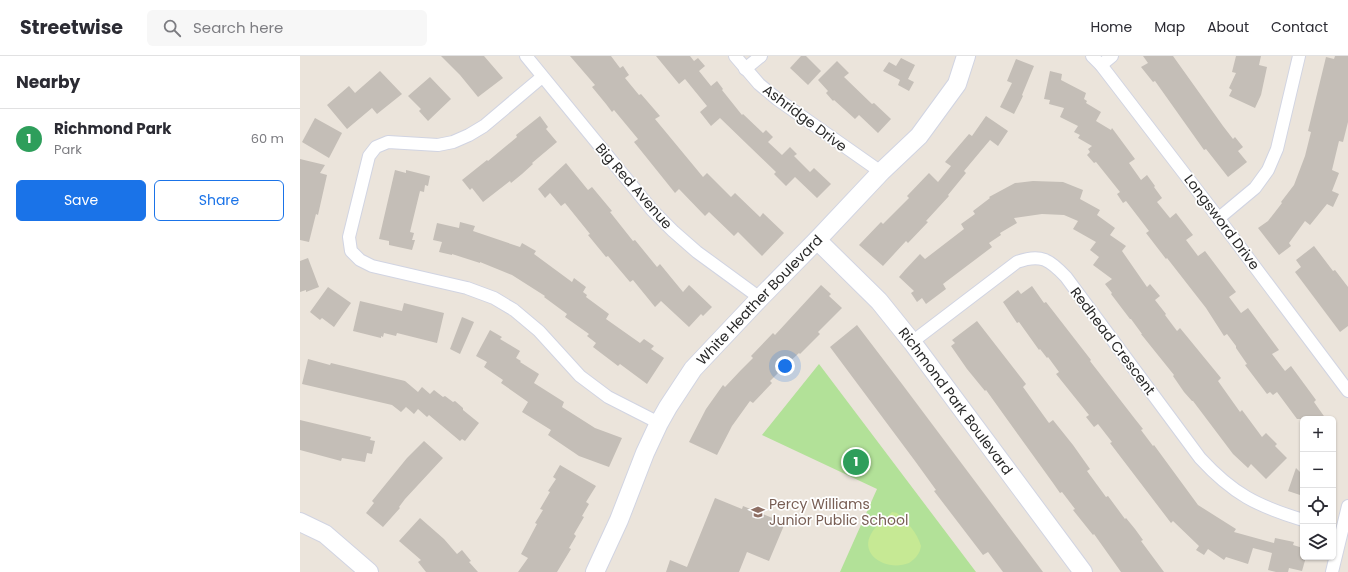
<!DOCTYPE html>
<html lang="en">
<head>
<meta charset="utf-8">
<style>
	body { margin:0; font-family:Poppins,sans-serif; background:#f7f7f7; color:#2b2b33 }
	.controls { position:absolute; right:12px; bottom:12px; display:grid; overflow:hidden; border-radius:6px; box-shadow:0 1px 3px #0004 }
	.controls button { width:36px; height:36px; display:grid; place-items:center; padding:0; border:0; border-bottom:1px solid #e1e1e2; background:#fff; color:#2b2b33; font:20px sans-serif }
	.you { position:absolute; left:485px; top:310px; width:14px; height:14px; margin:-10px; border:3px solid #fff; border-radius:50%; background:#1a73e8; box-shadow:0 0 0 6px #1a73e833 }
	.badge { display:grid; place-items:center; width:26px; height:26px; border-radius:50%; background:#1a73e8; color:#fff; font-size:13px; font-weight:700 }
	.pin { position:absolute; translate:-50% -50%; border:2px solid #fff; box-shadow:0 1px 4px #0006 }
	.list { margin:0; padding:0; list-style:none }
	h2 { display:flex; justify-content:space-between; align-items:center; height:52px; margin:0; padding:0 16px; font-size:17px }
	h2 small { font-size:13px; font-weight:400; color:#7c7c81 }
	.list li { display:grid; grid-template-columns:26px 1fr auto; gap:12px; align-items:center; box-sizing:border-box; height:60px; padding:0 16px; border-top:1px solid #e1e1e2 }
	.list b { display:block; font-size:15px; white-space:nowrap }
	.list p { margin:0; font-size:13px; white-space:nowrap; color:#7c7c81 }
	.list em { font-size:13px; font-style:normal; color:#7c7c81 }
	.actions { display:flex; gap:8px; padding:12px 16px }
	.actions a { flex:1; padding:9px 0; border:1px solid #1a73e8; border-radius:6px; text-align:center; font-size:14px; color:#1a73e8 }
	.actions .main { background:#1a73e8; color:#fff }
	.icon { flex:none; width:22px; height:22px; fill:none; stroke:currentColor; stroke-width:2; stroke-linecap:round; stroke-linejoin:round }
	.map { position:relative; flex:none; width:1048px; height:516px; overflow:hidden }
	header { display:flex; align-items:center; gap:24px; box-sizing:border-box; height:56px; padding:0 20px; background:#fff; border-bottom:1px solid #e1e1e2 }
	header strong { font-size:19px }
	nav { display:flex; gap:22px; margin-inline-start:auto; font-size:14px }
	.search { width:280px; height:36px; background:#f7f7f7; display:flex; align-items:center; gap:10px; box-sizing:border-box; padding:0 14px; border-radius:6px; color:#7c7c81; font-size:15px }
	main { display:flex }
	aside { flex:1; background:#fff }
	.map>svg:first-child { display:block }
	.green { fill:#b2e198 }
	.pitch { fill:#c6e994 }
	.building { fill:#c4beb7 }
	.lines { fill:none; stroke-linecap:round; stroke-linejoin:round }
	.street-casing { stroke:#d1d4e2; stroke-width:14 }
	.secondary-casing { stroke:#d1d4e2; stroke-width:20 }
	.street { stroke:#fff; stroke-width:12 }
	.secondary { stroke:#fff; stroke-width:18 }
	.labels { text-anchor:middle; dominant-baseline:central; stroke-width:3.5; stroke-linejoin:round; paint-order:stroke }
	.street-label { font-size:14px; fill:#292929; stroke:#fff }
	.education-label { font-size:14px; fill:#785e54; stroke:#fff; text-anchor:start }
</style>
</head>
<body>
<header>
<strong>Streetwise</strong>
<div class="search"><svg class="icon" aria-label="search" viewBox="0 0 24 24"><circle cx="10" cy="10" r="6"/><path d="M15 15l6 6"/></svg>Search here</div>
<nav><a>Home</a><a>Map</a><a>About</a><a>Contact</a></nav>
</header>
<main>
<aside>
<h2>Nearby<small></small></h2>
<ul class="list">
<li><span class="badge" style="background:#2e9e5b">1</span><div><b>Richmond Park</b><p>Park</p></div><em>60 m</em></li>
</ul>
<div class="actions"><a class="main">Save</a><a>Share</a></div>
</aside>
<div class="map">
<svg width="1048" height="516" viewBox="0 0 1048 516">
	<rect width="100%" height="100%" fill="#ebe4db"/>
	<polygon class="green" points="519,308 676,516 540,516 577,433 462,379"/>
	<path class="pitch" d="M592,456L597,457C607,466 617,476 621,490C620,498 615,503 609,507C587,516 559,499 571,478C575,470 585,463 592,456Z"/>
	<g class="building">
		<polygon points="141,0 184,0 203,22 178,41 160,19"/>
		<polygon points="270,0 311,0 320,12 323,10 329,19 325,22 339,39 341,38 360,60 355,63 403,121 407,117 431,141 435,137 460,161 463,157 484,177 462,200 438,176 434,180 409,156 405,160 379,133 375,137 334,86 338,83 314,54 312,56 306,48 292,31 295,29"/>
		<polygon points="356,0 390,0 394,5 398,2 405,10 399,15 411,30 417,25 423,33 422,34 442,59 443,58 463,77 466,74 473,81 468,86 482,99 490,91 497,98 494,100 510,116 514,112 531,128 517,142 495,121 486,130 474,118 476,116 420,62 411,70 400,56 407,50 385,23 379,28"/>
		<polygon points="501,0 506,0 521,15 508,29 490,12"/>
		<polygon points="843,0 873,0 923,70 933,83 935,81 943,91 938,95 947,106 928,121 906,93 904,94 855,25 853,26 841,11 848,7"/>
		<polygon points="936,0 961,0 959,9 967,11 961,39 955,52 929,40 932,34 929,32 936,17 932,16"/>
		<polygon points="1035,0 1048,0 1048,66 1043,86 1039,85 1032,114 1039,117 1032,135 1039,138 1033,151 1027,148 1010,169 1005,165 989,187 991,190 979,199 958,172 968,165 982,147 981,146 994,129 1005,100 1011,76 1008,75 1026,1 1034,3"/>
		<polygon points="601,2 615,9 608,23 614,26 609,35 598,29 600,24 583,15 589,6 596,10"/>
		<polygon points="716,3 734,10 722,39 723,40 714,58 700,51 712,27 707,25"/>
		<polygon points="537,5 549,17 544,21 572,48 574,47 591,63 578,77 559,59 555,63 534,44 533,45 526,37 528,35 518,24"/>
		<polygon points="80,15 102,38 77,58 72,52 47,73 27,49 49,30 55,37"/>
		<polygon points="750,15 762,18 761,24 786,37 784,43 787,45 786,47 801,56 796,65 811,74 812,72 835,103 829,107 841,124 847,119 855,130 854,131 862,142 857,146 870,162 876,157 893,179 886,184 898,200 905,195 936,236 929,241 941,257 948,252 979,294 972,298 985,315 991,310 1016,344 1014,346 1026,363 997,363 977,336 973,339 970,336 967,338 945,309 947,308 936,292 936,290 927,278 924,280 906,252 867,202 866,203 846,177 849,175 826,145 823,147 817,138 820,136 796,106 794,107 787,99 790,96 788,93 792,90 778,82 780,79 774,76 778,70 760,61 764,52 749,48 750,44 744,43"/>
		<polygon points="130,21 151,43 128,65 119,55 121,53 108,40"/>
		<polygon points="240,60 248,71 246,73 257,86 232,107 233,108 222,118 211,127 210,125 183,146 172,132 170,134 162,124 187,104 188,105 217,81 216,79"/>
		<polygon points="686,60 708,75 698,90 690,84 664,115 666,117 648,139 649,140 626,165 628,166 608,187 606,185 583,210 559,189 581,166 583,168 609,142 607,140 629,117 638,126 651,110 645,106 669,78 672,80"/>
		<polygon points="15,62 42,77 29,102 2,86"/>
		<polygon points="0,103 25,109 20,117 27,119 18,159 16,158 9,186 0,184"/>
		<polygon points="266,107 288,134 292,131 312,155 310,156 333,185 335,184 357,211 360,208 383,236 389,229 412,251 403,260 401,258 389,271 361,245 355,251 333,224 330,226 308,200 306,201 288,179 290,178 265,147 261,150 250,137 245,142 238,133"/>
		<polygon points="95,114 106,117 106,114 130,120 128,130 125,129 124,136 120,135 110,176 114,177 112,184 115,184 112,194 89,189 89,185 79,183"/>
		<polygon points="733,125 763,126 783,134 780,143 800,154 797,159 815,172 810,179 826,190 822,195 847,231 850,228 860,240 855,244 866,258 865,259 877,275 880,272 921,322 918,325 940,356 942,354 962,381 966,377 977,388 975,390 987,402 966,423 951,408 948,412 933,398 893,345 892,345 884,336 873,320 874,319 841,278 842,278 831,263 830,263 811,238 812,237 805,228 812,223 793,209 799,201 790,194 796,186 773,173 778,165 764,159 742,158 714,162 717,167 700,177 701,179 689,187 692,191 643,228 646,233 626,248 622,242 617,246 611,237 614,235 599,221 605,214 620,198 625,203 664,173 661,168 675,158 673,155 690,142 689,141 715,127"/>
		<polygon points="160,166 175,170 173,175 220,191 222,187 236,195 234,198 272,226 274,222 286,231 283,236 287,239 286,241 309,258 306,263 340,287 344,283 354,290 351,293 364,302 347,328 320,308 318,310 293,291 296,287 287,280 289,278 265,261 267,258 244,241 245,240 212,219 180,206 180,207 152,198 152,199 139,196 142,186 133,184 137,167 159,172"/>
		<polygon points="1014,190 1033,215 1035,214 1048,231 1048,270 1040,276 995,216 1001,211 996,204"/>
		<polygon points="8,202 19,231 6,236 6,234 0,236 0,205"/>
		<polygon points="521,229 531,238 529,240 542,252 518,276 520,278 500,298 499,297 485,310 470,325 472,327 453,347 450,345 432,370 417,399 389,386 406,353 423,329 425,331 441,314 453,302 451,300 473,277 475,279"/>
		<polygon points="732,230 744,247 746,246 791,304 790,305 835,363 843,373 841,374 853,390 854,389 898,449 936,473 934,476 974,487 975,482 994,486 993,489 1003,492 1003,501 1006,501 1002,515 989,512 988,516 976,516 968,514 972,497 953,492 948,508 926,501 924,504 908,493 904,499 896,494 899,490 873,465 871,467 810,387 812,386 798,368 794,371 786,361 789,359 756,318 759,316 748,301 747,302 740,293 739,294 719,266 717,267 703,246 718,234 721,238"/>
		<polygon points="28,231 51,247 34,271 22,262 20,264 10,256"/>
		<polygon points="60,245 102,255 104,247 144,257 137,287 97,277 96,280 84,277 83,281 81,280 81,282 53,275"/>
		<polygon points="162,261 174,266 160,298 150,293"/>
		<polygon points="677,265 726,328 723,331 749,367 753,364 773,389 790,413 787,415 806,441 808,440 825,463 826,462 835,473 843,484 841,485 864,516 821,516 794,478 793,479 773,454 775,453 762,436 760,437 753,427 686,334 685,335 667,313 651,290 655,287 652,284"/>
		<polygon points="557,269 602,328 743,516 703,516 688,496 683,499 634,435 636,434 615,405 530,291"/>
		<polygon points="190,274 202,281 200,283 220,295 216,302 221,305 220,306 239,318 234,327 264,346 262,351 295,372 322,382 309,411 279,400 248,379 251,374 222,356 228,346 201,327 203,324 184,311 187,306 176,300"/>
		<polygon points="8,303 30,309 31,307 105,325 118,336 122,331 130,338 134,334 143,341 145,340 153,346 155,345 163,352 163,354 179,367 165,385 162,383 160,385 129,359 127,361 118,353 114,358 106,351 101,356 92,349 2,328"/>
		<polygon points="0,364 71,381 70,384 75,385 72,398 67,397 65,406 42,402 41,405 0,394"/>
		<polygon points="124,385 143,402 105,443 99,451 100,452 83,471 66,457 74,447 72,445 107,402"/>
		<polygon points="260,409 296,430 286,446 289,448 282,460 284,461 274,478 276,480 269,492 271,493 257,516 218,516 228,502 221,498 237,468 235,467 243,454 240,453 250,436 248,435 256,423 253,421"/>
		<polygon points="996,412 1003,419 1003,440 988,435"/>
		<polygon points="415,442 442,453 443,450 485,467 469,505 447,496 439,516 366,516 370,504 387,511"/>
		<polygon points="120,462 144,483 157,498 162,494 171,505 169,506 178,516 126,516 118,506 121,504 99,485"/>
	</g>
	<g class="lines">
		<g class="street-casing">
			<g id="street">
				<polyline points="226,0 352,154 373,175 397,196 460,242"/>
				<polyline points="435,0 459,28 477,43 581,116"/>
				<polyline points="792,0 801,9 913,155 1048,335"/>
				<polyline points="801,9 812,0"/>
				<polyline points="445,13 461,0"/>
				<polyline points="242,21 184,70 169,79 153,86 138,89 88,86 76,91 69,100 49,181 51,195 60,204 72,210 167,232 194,242 214,254 239,275 280,320 308,341 359,367"/>
				<polyline points="919,162 955,132 968,114 977,93 999,0"/>
				<path d="M612,286L717,206C741,197 750,204 766,221L900,402C933,438 957,450 1003,464"/>
				<polyline points="1032,516 1048,450"/>
			</g>
		</g>
		<g class="secondary-casing">
			<g id="secondary">
				<path id="s1" d="M517,184L579,245L612,286L783,516"/>
				<polyline points="0,466 25,478 69,516"/>
				<path id="s2" d="M295,516L319,464L345,397L359,367L368,351L393,313L460,242L517,184L581,116L619,80L657,28L666,0"/>
			</g>
		</g>
		<use href="#street" class="street"/>
		<use href="#secondary" class="secondary"/>
	</g>
	<defs>
		<g id="school-bare" transform="scale(1.08)"><path d="M0-5L7-2L0 1L-7-2ZM-4 1L0 2.5L4 1V4Q0 6-4 4Z" fill="#8d6e63" stroke="#fff" stroke-width="2.5" paint-order="stroke"/></g>
	</defs>
	<g fill-rule="evenodd">
		<use href="#school-bare" x="458" y="456"/>
	</g>
	<g class="labels">
		<g class="street-label">
			<text transform="translate(505 62) rotate(37)">Ashridge Drive</text>
			<text transform="translate(334 130) rotate(49)">Big Red Avenue</text>
			<text transform="translate(922 166) rotate(53)">Longsword Drive</text>
			<text stroke="none"><textPath href="#s2" startOffset="322">White Heather Boulevard</textPath></text>
			<text transform="translate(813 285) rotate(53)">Redhead Crescent</text>
			<text stroke="none"><textPath href="#s1" startOffset="213">Richmond Park Boulevard</textPath></text>
		</g>
		<g class="education-label">
			<text x="469" y="448">Percy Williams<tspan x="469" dy="16">Junior Public School</tspan></text>
		</g>
	</g>
</svg>
<div class="controls">
<button>+</button>
<button>−</button>
<button><svg class="icon" aria-label="locate" viewBox="0 0 24 24"><circle cx="12" cy="12" r="6"/><path d="M12 2v4M12 18v4M2 12h4M18 12h4"/></svg></button>
<button><svg class="icon" aria-label="layers" viewBox="0 0 24 24"><path d="M12 4l9 5-9 5-9-5zM3 14l9 5 9-5"/></svg></button>
</div>
<div class="you"></div>
<div class="pin badge" style="left:556px;top:406px;background:#2e9e5b">1</div>
</div>
</main>
</body>
</html>
